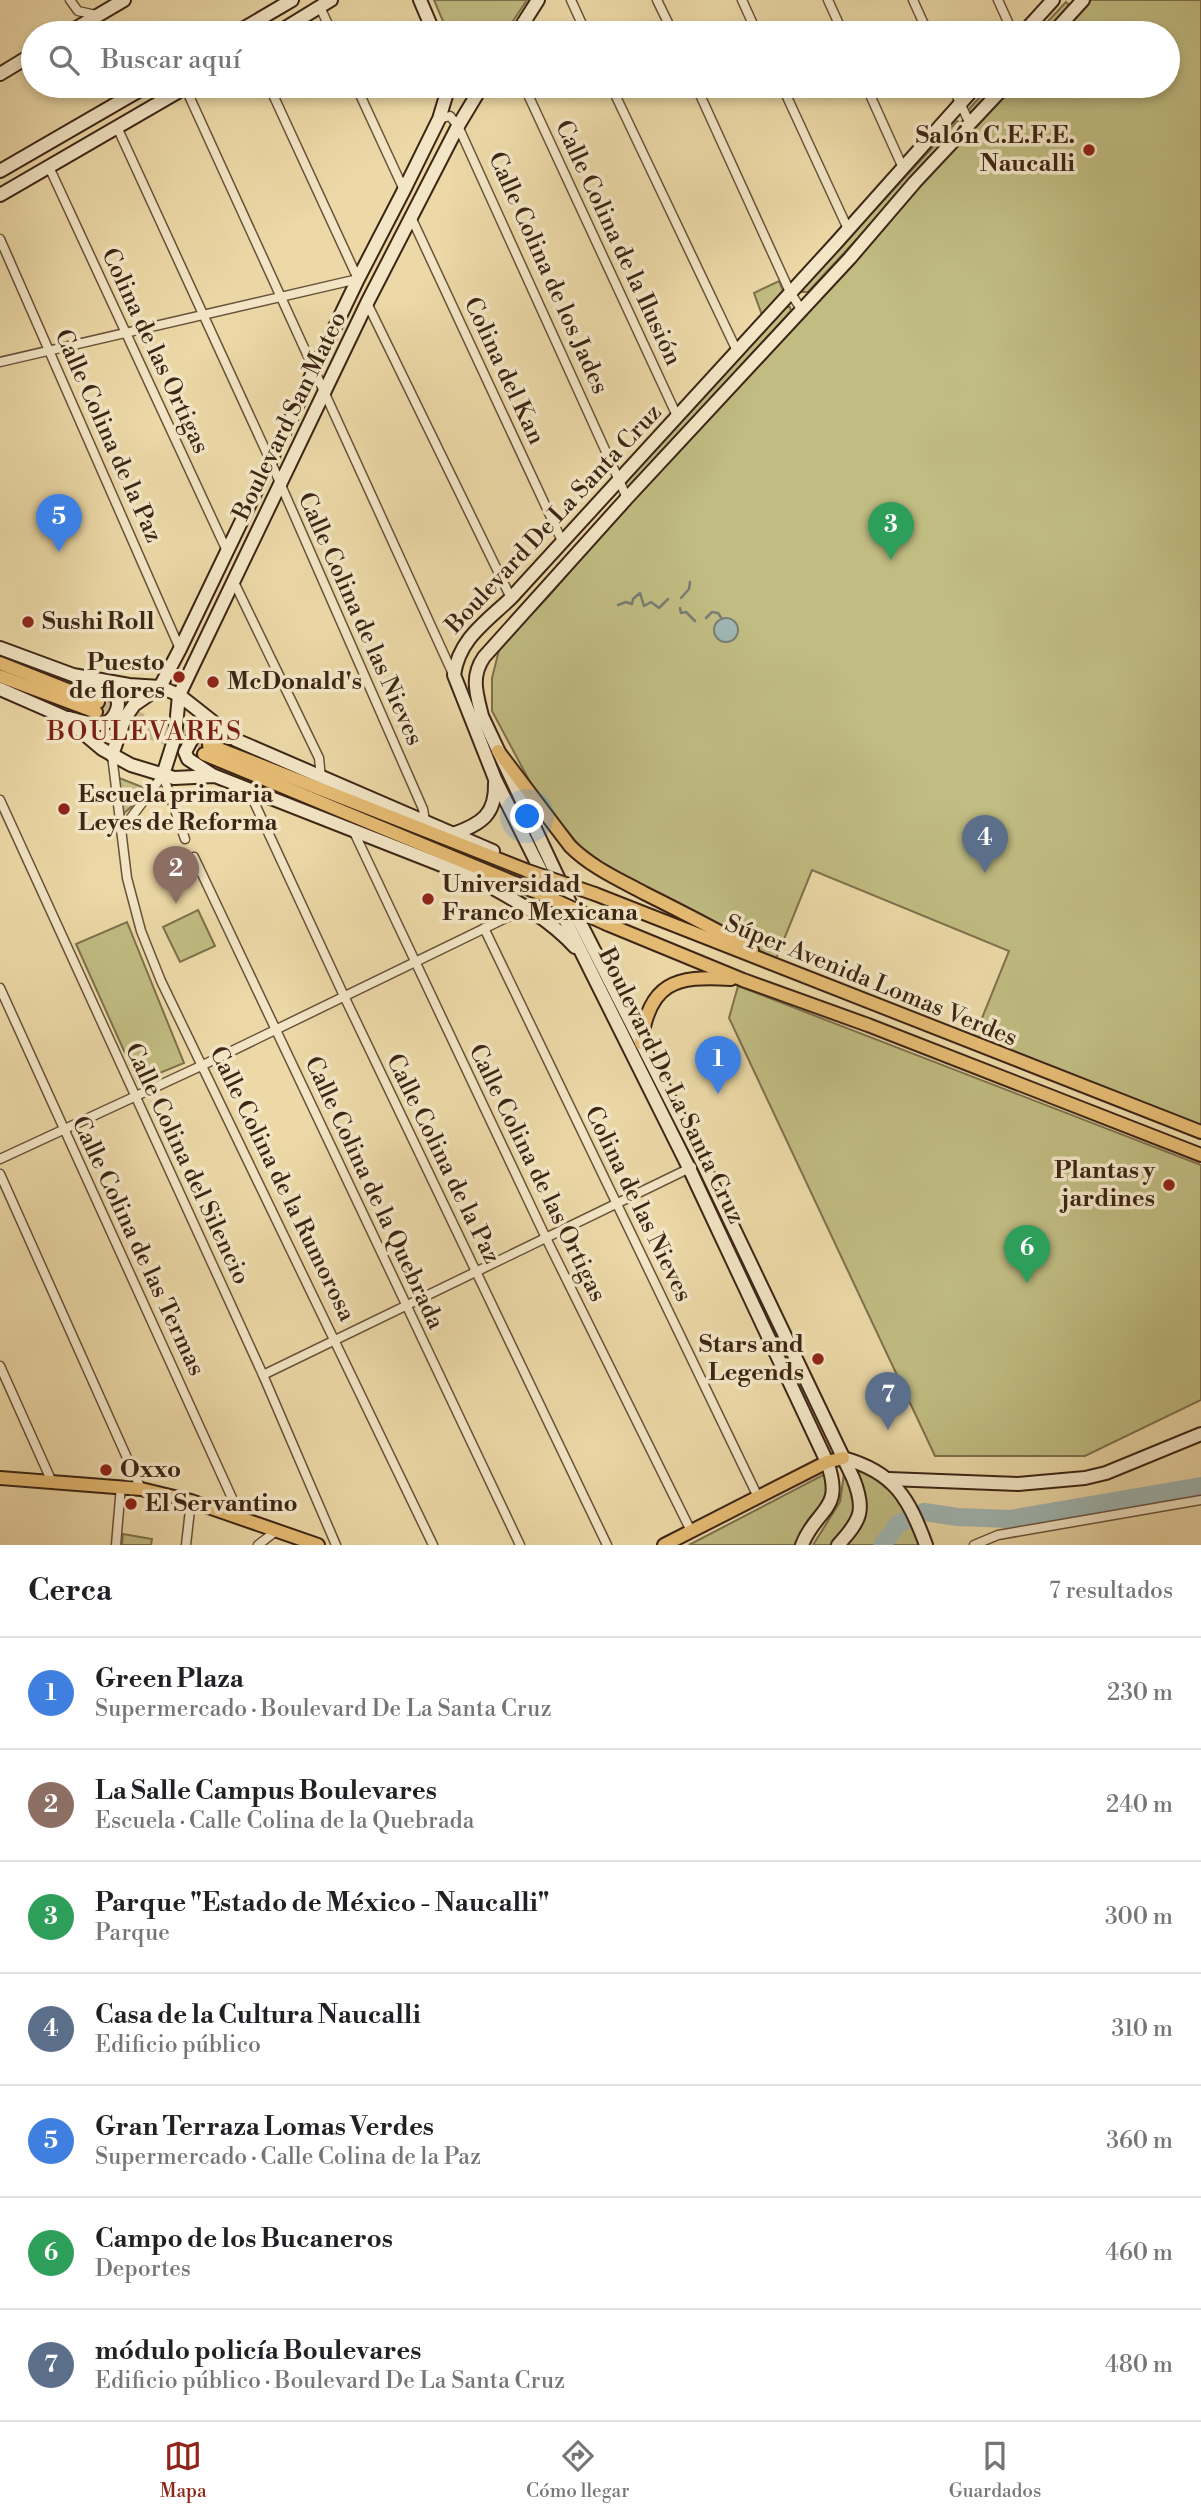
<!DOCTYPE html>
<html lang="es">
<head>
<meta charset="utf-8">
<style>
	body { margin:0; font-family:"Libre Bodoni",serif; background:#f6f6f6; color:#202124 }
	.you { position:absolute; left:528px; top:817px; width:24px; height:24px; margin:-18px; border:5px solid #fff; border-radius:50%; background:#1a73e8; box-shadow:0 0 0 10px #1a73e833 }
	.badge { display:grid; place-items:center; width:46px; height:46px; border-radius:50%; background:#8f2418; color:#fff; font-size:23px; font-weight:700 }
	.pin { position:absolute; translate:-50% -58px; filter:drop-shadow(0 2px 4px #0008) }
	.pin::after { content:''; position:absolute; top:37px; width:24px; height:21px; background:inherit; clip-path:polygon(0 0,100% 0,50% 100%) }
	.list { margin:0; padding:0; list-style:none }
	h2 { display:flex; justify-content:space-between; align-items:center; height:91px; margin:0; padding:0 28px; font-size:30px }
	h2 small { font-size:23px; font-weight:400; color:#757577 }
	.list li { display:grid; grid-template-columns:46px 1fr auto; gap:21px; align-items:center; box-sizing:border-box; height:112px; padding:0 28px; border-top:2px solid #e0e0e0 }
	.list b { display:block; font-size:26px; white-space:nowrap }
	.list p { margin:0; font-size:23px; white-space:nowrap; color:#757577 }
	.list em { font-size:23px; font-style:normal; color:#757577 }
	.icon { flex:none; width:38px; height:38px; fill:none; stroke:currentColor; stroke-width:2; stroke-linecap:round; stroke-linejoin:round }
	.map { position:relative; flex:none; width:1201px; height:1545px; overflow:hidden }
	.search { position:absolute; background:#fff; box-shadow:0 4px 10px #0003; left:21px; right:21px; top:21px; height:77px; display:flex; align-items:center; gap:18px; box-sizing:border-box; padding:0 24px; border-radius:38px; color:#757577; font-size:26px }
	.sheet { height:875px; background:#fff }
	nav { display:flex; justify-content:space-around; align-items:center; box-sizing:border-box; height:98px; border-top:2px solid #e0e0e0; background:#fff; font-size:19px; color:#757577 }
	nav a { display:grid; justify-items:center; gap:4px }
	nav .on { color:#8f2418 }
	.map>svg:first-child { display:block }
	.green { fill:#c0bc82; stroke:#7e704c; stroke-width:2 }
	.water { fill:#9fb7b4; stroke:#787d74; stroke-width:2 }
	.lines { fill:none; stroke-linecap:round; stroke-linejoin:round }
	.stream { stroke:#787d74; stroke-width:2.5 }
	.river { stroke:#9fb7b4; stroke-width:18 }
	.primary-tunnel { stroke:#c9b58a; stroke-width:12; stroke-dasharray:12 6; stroke-linecap:butt }
	.street-casing { stroke:#69523a; stroke-width:11 }
	.secondary-casing { stroke:#3d2515; stroke-width:16 }
	.primary-casing { stroke:#3d2515; stroke-width:16 }
	.street { stroke:#f3e6c6; stroke-width:8 }
	.secondary { stroke:#f3e6c6; stroke-width:12 }
	.primary { stroke:#e6bc74; stroke-width:12 }
	.primary-bridge-casing { stroke:#3d2515; stroke-width:16; stroke-linecap:butt }
	.primary-bridge { stroke:#e6bc74; stroke-width:12 }
	.poi-dot { fill:#8f2418; stroke:#f3e6c6; stroke-width:2.5 }
	.labels { text-anchor:middle; dominant-baseline:central; stroke-width:7; stroke-linejoin:round; paint-order:stroke }
	.poi-label { font-size:24px; font-weight:bold; fill:#3d2515; stroke:#f3e6c6; text-anchor:start }
	.street-label { font-size:24px; fill:#3d2515; stroke:#f3e6c6 }
	.neighbourhood-label { font-size:26px; letter-spacing:2px; fill:#7a1f14; stroke:#f3e6c6 }
</style>
</head>
<body>
<div class="map">
<svg width="1201" height="1545" viewBox="0 0 1201 1545">
	<rect width="100%" height="100%" fill="#ecd9a7"/>
	<filter id="stains"><feTurbulence type="fractalNoise" baseFrequency=".00286" numOctaves="4"/><feColorMatrix values="0 0 0 0 .2 0 0 0 0 .09 0 0 0 0 .02 0 0 0 .5 -.17"/></filter>
	<radialGradient id="worn" r=".72"><stop offset=".6" stop-color="#630" stop-opacity="0"/><stop offset="1" stop-color="#630" stop-opacity=".3"/></radialGradient>
	<g class="green">
		<polygon points="434,0 527,0 505,33 448,33"/>
		<polygon points="1091,0 1201,0 1201,1131 972,1043 1009,951 812,870 776,959 592,861 537,795 492,711 492,678 500,646 546,599 615,520 1010,86 1168,86 1168,33 1059,33"/>
		<polygon points="1066,2 1070,6 1046,33 1037,33"/>
		<polygon points="990,86 997,86 969,114 968,110"/>
		<polygon points="957,121 960,123 960,127 808,292 802,292 805,285"/>
		<polygon points="779,281 783,291 762,315 754,293"/>
		<polygon points="786,307 790,307 791,311 636,482 629,489 627,488 624,482"/>
		<polygon points="114,776 150,790 122,815"/>
		<polygon points="198,910 215,946 180,962 163,927"/>
		<polygon points="127,922 184,1063 138,1082 76,944"/>
		<polygon points="738,986 1201,1165 1201,1400 1085,1456 935,1456 729,1018"/>
		<polygon points="848,1464 863,1469 897,1493 921,1545 813,1545 840,1502 844,1474"/>
		<polygon points="825,1474 830,1489 824,1503 795,1545 689,1545"/>
		<polygon points="123,1534 152,1539 151,1545 122,1545"/>
	</g>
	<circle class="water" cx="726" cy="630" r="12"/>
	<g class="lines">
		<g class="stream">
			<polyline points="681,598 689,589 690,582"/>
			<polyline points="618,605 626,602 632,604 633,599 640,593 644,606 651,602 659,608 668,599"/>
			<polyline points="680,608 681,613 686,612 695,621"/>
			<polyline points="706,618 712,612 718,613 722,619"/>
		</g>
		<polyline class="river" points="882,1545 898,1524 924,1512 958,1517 1010,1519 1201,1486"/>
		<g class="primary-tunnel">
			<polyline points="98,702 209,745"/>
			<polyline points="96,712 204,754"/>
		</g>
		<g class="street-casing">
			<g id="street">
				<polyline points="70,0 78,11 96,15"/>
				<polyline points="571,0 586,33"/>
				<polyline points="657,0 673,33"/>
				<polyline points="742,0 757,33"/>
				<polyline points="828,0 843,33"/>
				<polyline points="913,0 928,33"/>
				<polyline points="998,0 1013,33"/>
				<polyline points="320,7 332,33"/>
				<polyline points="356,86 404,190"/>
				<polyline points="524,86 677,416"/>
				<polyline points="611,86 737,351"/>
				<polyline points="696,86 790,292 801,309"/>
				<polyline points="782,86 848,229"/>
				<polyline points="866,86 903,168"/>
				<polyline points="952,86 970,124"/>
				<polyline points="185,87 453,674"/>
				<polyline points="439,119 450,116 458,126 627,498"/>
				<polyline points="117,127 270,460 423,809 425,821"/>
				<polyline points="49,167 227,551"/>
				<polyline points="411,217 562,541"/>
				<polyline points="0,239 180,649"/>
				<polyline points="367,303 511,598"/>
				<polyline points="0,362 358,279 269,86"/>
				<polyline points="233,580 319,758 321,778"/>
				<polyline points="112,755 127,878 141,931 161,981 433,1545"/>
				<polyline points="163,775 185,839"/>
				<polyline points="248,789 344,996 607,1545"/>
				<polyline points="0,800 263,1375 336,1545"/>
				<polyline points="353,830 546,1238 691,1531"/>
				<polyline points="121,831 163,775"/>
				<polyline points="194,857 520,1545"/>
				<polyline points="484,928 758,1497"/>
				<polyline points="0,988 242,1520"/>
				<polyline points="0,1159 203,1065 512,915"/>
				<polyline points="0,1174 141,1489"/>
				<polyline points="0,1366 52,1482"/>
				<polyline points="263,1375 692,1167"/>
				<polyline points="116,1545 121,1486"/>
				<polyline points="186,1545 191,1501"/>
				<polyline points="258,1545 276,1531"/>
				<polyline points="974,1545 998,1535 1201,1500"/>
			</g>
		</g>
		<g class="secondary-casing">
			<g id="secondary">
				<polyline points="420,0 434,33"/>
				<polyline points="68,33 124,0"/>
				<polyline points="236,33 292,0"/>
				<polyline points="277,33 331,0"/>
				<polyline points="517,33 538,0"/>
				<polyline points="1023,33 1053,0"/>
				<polyline points="1053,33 1083,0"/>
				<polyline points="0,74 33,54"/>
				<polyline points="0,171 147,86"/>
				<polyline points="0,195 188,86"/>
				<polyline points="0,648 73,675 129,685 160,687 179,695 236,740 493,851"/>
				<polyline points="0,689 64,717 102,749 131,765 174,778 215,776 472,877 519,888"/>
				<path d="M68,718C83,721 107,732 115,714C118,708 119,704 117,697L87,682"/>
				<polyline points="112,755 125,718 134,705 160,687 180,649 358,279 404,190 439,119 449,86"/>
				<polyline points="163,775 175,737 179,695 189,674 367,303 458,126 482,86"/>
				<polyline points="214,776 188,759 185,752 197,730 229,738"/>
				<path d="M453,834C482,824 496,814 495,783"/>
				<path d="M491,887C522,904 551,921 575,947"/>
				<path d="M843,1458C894,1472 909,1498 926,1545"/>
				<polyline points="889,1479 1018,1484 1085,1478 1106,1473 1201,1434"/>
				<path d="M802,1545C816,1508 845,1511 827,1462L689,1168L495,779L454,675C459,639 486,622 511,598L836,243L976,86"/>
				<path d="M838,1545C861,1520 866,1510 853,1478L702,1162L570,903L482,716C477,695 470,677 484,657L627,498L850,258L915,182L1005,86"/>
			</g>
		</g>
		<g class="primary-casing">
			<g id="primary">
				<polyline points="0,663 98,702"/>
				<polyline points="0,676 96,712"/>
				<polyline points="209,745 528,871"/>
				<path d="M498,751L570,846C591,867 618,879 644,893C680,911 716,929 752,950"/>
				<polyline points="204,754 539,893"/>
				<polyline points="595,894 1201,1132"/>
				<polyline points="607,924 743,980 868,1025 1201,1155"/>
				<path d="M641,1043C649,983 675,975 731,979"/>
				<polyline points="0,1478 141,1489 191,1501 318,1545"/>
				<polyline points="664,1545 827,1462 843,1458"/>
			</g>
		</g>
		<use href="#street" class="street"/>
		<use href="#secondary" class="secondary"/>
		<use href="#primary" class="primary"/>
		<g class="primary-bridge-casing">
			<g id="primary-bridge">
				<polyline points="528,871 595,894"/>
				<polyline points="539,893 607,924"/>
			</g>
		</g>
		<use href="#primary-bridge" class="primary-bridge"/>
	</g>
	<g class="poi-dot">
		<circle cx="1089" cy="150" r="7"/>
		<circle cx="28" cy="622" r="7"/>
		<circle cx="179" cy="677" r="7"/>
		<circle cx="213" cy="682" r="7"/>
		<circle cx="64" cy="809" r="7"/>
		<circle cx="428" cy="899" r="7"/>
		<circle cx="1169" cy="1185" r="7"/>
		<circle cx="818" cy="1359" r="7"/>
		<circle cx="106" cy="1470" r="7"/>
		<circle cx="131" cy="1504" r="7"/>
	</g>
	<g class="labels">
		<g class="poi-label">
			<text x="1075" y="136" text-anchor="end">Salón C.E.F.E.<tspan x="1075" dy="28">Naucalli</tspan></text>
			<text x="42" y="622">Sushi Roll</text>
			<text x="165" y="663" text-anchor="end">Puesto<tspan x="165" dy="28">de flores</tspan></text>
			<text x="227" y="682">McDonald's</text>
			<text x="78" y="795">Escuela primaria<tspan x="78" dy="28">Leyes de Reforma</tspan></text>
			<text x="442" y="885">Universidad<tspan x="442" dy="28">Franco Mexicana</tspan></text>
			<text x="1155" y="1171" text-anchor="end">Plantas y<tspan x="1155" dy="28">jardines</tspan></text>
			<text x="804" y="1345" text-anchor="end">Stars and<tspan x="804" dy="28">Legends</tspan></text>
			<text x="120" y="1470">Oxxo</text>
			<text x="145" y="1504">El Servantino</text>
		</g>
		<g class="street-label">
			<text transform="translate(618 243) rotate(65)">Calle Colina de la Ilusión</text>
			<text transform="translate(548 273) rotate(66)">Calle Colina de los Jades</text>
			<text transform="translate(155 351) rotate(65)">Colina de las Ortigas</text>
			<text transform="translate(504 371) rotate(65)">Colina del Kan</text>
			<text transform="translate(290 416) rotate(-64)">Boulevard San Mateo</text>
			<text transform="translate(108 436) rotate(66)">Calle Colina de la Paz</text>
			<text transform="translate(554 519) rotate(-47)">Boulevard De La Santa Cruz</text>
			<text transform="translate(360 619) rotate(66)">Calle Colina de las Nieves</text>
			<text transform="translate(871 981) rotate(22)">Súper Avenida Lomas Verdes</text>
			<text transform="translate(671 1086) rotate(64)">Boulevard De La Santa Cruz</text>
			<text transform="translate(443 1159) rotate(64)">Calle Colina de la Paz</text>
			<text transform="translate(187 1164) rotate(65)">Calle Colina del Silencio</text>
			<text transform="translate(537 1173) rotate(64)">Calle Colina de las Ortigas</text>
			<text transform="translate(282 1184) rotate(64)">Calle Colina de la Rumorosa</text>
			<text transform="translate(374 1193) rotate(65)">Calle Colina de la Quebrada</text>
			<text transform="translate(638 1204) rotate(64)">Colina de las Nieves</text>
			<text transform="translate(138 1246) rotate(65)">Calle Colina de las Termas</text>
		</g>
		<g class="neighbourhood-label">
			<text x="145" y="732">BOULEVARES</text>
		</g>
	</g>
	<rect width="100%" height="100%" filter="url(#stains)"/>
	<rect width="100%" height="100%" fill="url(#worn)"/>
</svg>
<div class="you"></div>
<div class="pin badge" style="left:718px;top:1094px;background:#3f7fe0">1</div>
<div class="pin badge" style="left:176px;top:904px;background:#8d6e63">2</div>
<div class="pin badge" style="left:891px;top:560px;background:#2e9e5b">3</div>
<div class="pin badge" style="left:985px;top:873px;background:#5c6f8a">4</div>
<div class="pin badge" style="left:59px;top:552px;background:#3f7fe0">5</div>
<div class="pin badge" style="left:1027px;top:1283px;background:#2e9e5b">6</div>
<div class="pin badge" style="left:888px;top:1430px;background:#5c6f8a">7</div>
<div class="search"><svg class="icon" aria-label="search" viewBox="0 0 24 24"><circle cx="10" cy="10" r="6"/><path d="M15 15l6 6"/></svg>Buscar aquí</div>
</div>
<section class="sheet">
<h2>Cerca<small>7 resultados</small></h2>
<ul class="list">
<li><span class="badge" style="background:#3f7fe0">1</span><div><b>Green Plaza</b><p>Supermercado · Boulevard De La Santa Cruz</p></div><em>230 m</em></li>
<li><span class="badge" style="background:#8d6e63">2</span><div><b>La Salle Campus Boulevares</b><p>Escuela · Calle Colina de la Quebrada</p></div><em>240 m</em></li>
<li><span class="badge" style="background:#2e9e5b">3</span><div><b>Parque &quot;Estado de México - Naucalli&quot;</b><p>Parque</p></div><em>300 m</em></li>
<li><span class="badge" style="background:#5c6f8a">4</span><div><b>Casa de la Cultura Naucalli</b><p>Edificio público</p></div><em>310 m</em></li>
<li><span class="badge" style="background:#3f7fe0">5</span><div><b>Gran Terraza Lomas Verdes</b><p>Supermercado · Calle Colina de la Paz</p></div><em>360 m</em></li>
<li><span class="badge" style="background:#2e9e5b">6</span><div><b>Campo de los Bucaneros</b><p>Deportes</p></div><em>460 m</em></li>
<li><span class="badge" style="background:#5c6f8a">7</span><div><b>módulo policía Boulevares</b><p>Edificio público · Boulevard De La Santa Cruz</p></div><em>480 m</em></li>
</ul>
</section>
<nav>
<a class="on"><svg class="icon" aria-label="map" viewBox="0 0 24 24"><path d="M3 6l6-2 6 2 6-2v14l-6 2-6-2-6 2zM9 4v14M15 6v14"/></svg>Mapa</a>
<a><svg class="icon" aria-label="directions" viewBox="0 0 24 24"><path d="M12 3l9 9-9 9-9-9zM9 14v-3h6M13 9l2 2-2 2"/></svg>Cómo llegar</a>
<a><svg class="icon" aria-label="saved" viewBox="0 0 24 24"><path d="M7 4h10v16l-5-4-5 4z"/></svg>Guardados</a>
</nav>
</body>
</html>
